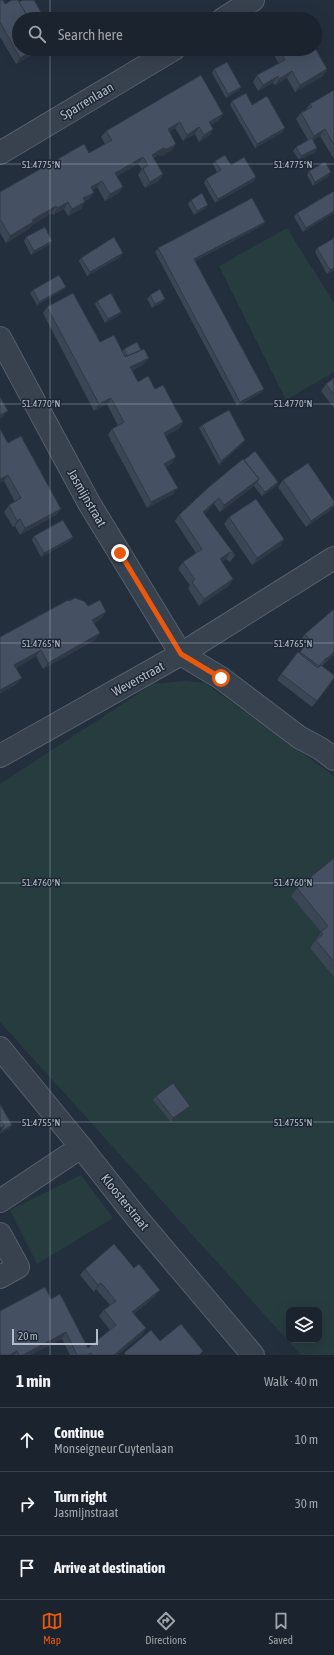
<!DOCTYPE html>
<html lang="en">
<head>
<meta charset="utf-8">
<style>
	body { margin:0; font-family:"Asap Condensed",sans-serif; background:#282f3a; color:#f1f3f6 }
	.controls { position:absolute; right:12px; bottom:12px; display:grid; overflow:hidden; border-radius:8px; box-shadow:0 4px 16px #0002 }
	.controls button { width:36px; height:36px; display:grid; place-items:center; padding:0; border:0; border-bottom:1px solid #39404a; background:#1b232e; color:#f1f3f6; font:20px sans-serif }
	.scale { position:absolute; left:12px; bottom:10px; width:86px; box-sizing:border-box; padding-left:4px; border:2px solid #b4bcc9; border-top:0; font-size:11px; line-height:14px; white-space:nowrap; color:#b4bcc9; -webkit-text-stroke:3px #1d2633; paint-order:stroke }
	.stop { position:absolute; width:12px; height:12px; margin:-9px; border:3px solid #ea580c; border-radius:50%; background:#fff }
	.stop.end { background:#ea580c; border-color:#fff; box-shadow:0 1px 4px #0008 }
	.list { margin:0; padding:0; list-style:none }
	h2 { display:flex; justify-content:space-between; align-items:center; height:52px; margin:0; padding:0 16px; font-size:17px }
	h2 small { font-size:13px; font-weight:400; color:#a0a4aa }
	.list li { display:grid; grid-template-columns:26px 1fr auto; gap:12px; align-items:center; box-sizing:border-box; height:64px; padding:0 16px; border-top:1px solid #39404a }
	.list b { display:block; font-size:15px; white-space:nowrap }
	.list p { margin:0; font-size:13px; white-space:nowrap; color:#a0a4aa }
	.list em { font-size:13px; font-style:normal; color:#a0a4aa }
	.icon { flex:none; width:22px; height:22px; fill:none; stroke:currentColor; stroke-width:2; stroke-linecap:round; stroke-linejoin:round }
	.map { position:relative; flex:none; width:334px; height:1355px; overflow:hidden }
	.search { position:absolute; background:#1b232e; box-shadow:0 4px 16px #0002; left:12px; right:12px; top:12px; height:44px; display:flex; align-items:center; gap:10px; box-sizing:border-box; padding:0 14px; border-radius:22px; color:#a0a4aa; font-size:15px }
	.sheet { height:244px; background:#1b232e }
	nav { display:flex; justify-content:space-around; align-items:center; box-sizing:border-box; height:56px; border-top:1px solid #39404a; background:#1b232e; font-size:11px; color:#a0a4aa }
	nav a { display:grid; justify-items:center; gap:2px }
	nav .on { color:#ea580c }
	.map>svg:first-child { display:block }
	.green { fill:#263c3f; fill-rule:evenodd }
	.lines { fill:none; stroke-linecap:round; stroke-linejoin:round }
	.minor-casing { stroke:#565f6c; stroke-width:24 }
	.minor { stroke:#38414e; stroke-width:22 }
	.wall { fill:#3b4654 }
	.shaded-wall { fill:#303945 }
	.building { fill:#455162; stroke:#303945 }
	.route { stroke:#ea580c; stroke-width:5 }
	.ticks { fill:none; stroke:#b4bcc9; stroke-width:1; stroke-opacity:0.45 }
	.labels { text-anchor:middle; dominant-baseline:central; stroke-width:3; stroke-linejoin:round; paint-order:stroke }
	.street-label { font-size:13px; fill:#b4bcc9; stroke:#1d2633 }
	.ticks-label { font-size:10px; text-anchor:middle; fill:#b4bcc9; stroke:#1d2633; stroke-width:3; stroke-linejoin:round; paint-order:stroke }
</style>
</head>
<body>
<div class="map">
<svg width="334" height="1355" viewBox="0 0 334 1355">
	<rect width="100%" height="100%" fill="#242f3e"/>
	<g class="green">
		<polygon points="287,228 334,303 334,372 286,400 219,266"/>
		<path d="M185,681L205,683L334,776V1355H301L0,1022V784L153,684ZM289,1310H319V1340H289Z"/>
		<polygon points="81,1175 113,1218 37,1264 10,1210"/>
	</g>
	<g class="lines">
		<g class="minor-casing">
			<g id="minor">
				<polyline points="223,19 253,0"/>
				<polyline points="0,153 174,49"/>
				<polyline points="0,338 89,503 181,654 221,678 299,737 321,749 334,759"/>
				<polyline points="0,756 181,654 334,558"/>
				<polyline points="0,1048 81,1147 137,1218 253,1355"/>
				<polyline points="0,1201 81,1147"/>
				<polyline points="0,1234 18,1267 0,1277"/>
			</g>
		</g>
		<use href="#minor" class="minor"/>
	</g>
	<g class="wall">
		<polygon points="0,0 19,49 43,49 16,64 0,37"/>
		<polygon points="263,49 315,49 327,69 323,76 295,92 287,78 275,85 273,83 258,91 253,82 257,75 279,64 273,53 267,56"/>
		<polygon points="214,69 241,87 239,90 226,98 212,73"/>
		<polygon points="334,90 334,159 320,136 313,140 317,148 315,152 299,160 293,151 296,147 308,140 296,119 301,113 306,110 310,104"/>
		<polygon points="232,101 252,105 283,132 255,148 230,105"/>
		<polygon points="223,114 219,120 210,125 213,129 209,136 199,142 195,134 183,141 175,128 169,132 172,150 162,156 158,155 154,158 159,181 145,188 138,175 142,169 138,164 117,176 119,193 105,201 97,187 93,190 89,199 85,201 81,209 68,216 64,209 53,215 52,213 32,225 29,229 6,243 0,233 0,192 89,153 105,144 101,137 106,131"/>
		<polygon points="215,161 231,165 256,177 254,181 215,203 204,183 206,179 217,172 213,164"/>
		<polygon points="309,171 329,176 313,186 307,175"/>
		<polygon points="334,191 334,213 303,232 294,217 297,213"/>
		<polygon points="191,200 205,209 194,215 188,204"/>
		<polygon points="263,225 195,261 261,393 237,406 155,252 158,248"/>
		<polygon points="26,237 52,241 50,244 31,255 24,241"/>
		<polygon points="334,238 334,270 327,274 315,252 317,248"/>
		<polygon points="123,253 120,257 87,276 79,261 81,258"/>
		<polygon points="66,287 63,290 37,305 30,293 33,290"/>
		<polygon points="150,295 165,299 163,302 152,308 147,299"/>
		<polygon points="97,301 121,312 118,316 105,323 95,304"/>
		<polygon points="47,307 100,342 122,351 124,349 144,364 132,371 138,382 155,389 183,422 179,429 165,436 172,463 166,467 173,494 147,508 108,435 112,429 118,426 107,404 94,411 43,313"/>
		<polygon points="334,378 334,408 321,391 326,384"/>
		<polygon points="202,425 242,444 219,465 199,428"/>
		<polygon points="8,443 56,515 20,535 15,526 13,527 4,512 9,505 15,502 4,481"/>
		<polygon points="244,460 278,482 276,486 262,496 254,486 220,512 214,504 204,514 235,555 230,562 226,559 221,562 229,586 199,606 188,588 190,585 178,569 183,562 196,553 175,521 179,515"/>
		<polygon points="283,480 334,501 334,506 331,510 306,527 278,487"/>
		<polygon points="229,517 284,539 280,546 252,565 224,524"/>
		<polygon points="34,536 73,537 70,541 41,557 32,540"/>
		<polygon points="69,601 88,606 102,618 94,623 100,633 95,640 43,669 36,656 16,668 17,684 0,637"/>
		<polygon points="305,634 334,655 322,666 331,683 312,707 277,680 281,674 299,654 304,647 299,642"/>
		<polygon points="334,858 334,977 310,948 321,932 291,896 297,888"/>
		<polygon points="156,1096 187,1109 171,1122 153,1100"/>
		<polygon points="134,1268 160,1290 155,1296 134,1314 146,1328 142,1335 117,1355 70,1355 62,1339 30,1355 0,1355 51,1299 88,1348 110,1330 99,1316 104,1310 110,1305 96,1289 94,1292 80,1275 85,1269"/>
	</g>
	<g class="shaded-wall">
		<polygon points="36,49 41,49 39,51 16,64 20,58"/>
		<polygon points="273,49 276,49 273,53 267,56 271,50"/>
		<polygon points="327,69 323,76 295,92 300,85"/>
		<polygon points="292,71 287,78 275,85 279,79"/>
		<polygon points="278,76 273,83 258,91 263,85"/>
		<polygon points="241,87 239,90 226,98 228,94"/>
		<polygon points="223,114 219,120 204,129 209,122"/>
		<polygon points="180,122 175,128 163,135 168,129"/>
		<polygon points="199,127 195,134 183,141 187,135"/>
		<polygon points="285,128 283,132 255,148 257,144"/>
		<polygon points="213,129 209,136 199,142 204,135"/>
		<polygon points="325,129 320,136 310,142 314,136"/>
		<polygon points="176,144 172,150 162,156 158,155 148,161 152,155 163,148"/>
		<polygon points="317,148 315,152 299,160 301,156"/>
		<polygon points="143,157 138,164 111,180 115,173"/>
		<polygon points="331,172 329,176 313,186 315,182"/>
		<polygon points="163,174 159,181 145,188 150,182"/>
		<polygon points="256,177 254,181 215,203 218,199"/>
		<polygon points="102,181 97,187 87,194 91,187"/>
		<polygon points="123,187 119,193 105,201 110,194"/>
		<polygon points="94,193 89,199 79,204 83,198"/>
		<polygon points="68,202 64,209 53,215 57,208"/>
		<polygon points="85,202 81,209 68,216 72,209"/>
		<polygon points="208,205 205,209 194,215 197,211"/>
		<polygon points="56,206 52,213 32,225 29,229 6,243 10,236 32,220"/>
		<polygon points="334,211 334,213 303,232 306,228"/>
		<polygon points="265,222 263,225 192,263 194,259"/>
		<polygon points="52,241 50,244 31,255 34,251"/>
		<polygon points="123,253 120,257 87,276 90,272"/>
		<polygon points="334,268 334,270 327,274 330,270"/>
		<polygon points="66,287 63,290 37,305 39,302"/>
		<polygon points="165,299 163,302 152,308 155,304"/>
		<polygon points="121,312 118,316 105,323 108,319"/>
		<polygon points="149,358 144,364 126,374 130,367"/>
		<polygon points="264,389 261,393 237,406 240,402"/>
		<polygon points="111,398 107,404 94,411 99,404"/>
		<polygon points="8,411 3,417 0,419 0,415"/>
		<polygon points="183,422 179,429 159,439 164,433"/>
		<polygon points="245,440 242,444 219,465 221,461"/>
		<polygon points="176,457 172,463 160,470 164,464"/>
		<polygon points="8,475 4,481 0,483 0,479"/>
		<polygon points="259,479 254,486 220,512 224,505"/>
		<polygon points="278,482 276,486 262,496 265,492"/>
		<polygon points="178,488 173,494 147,508 151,502"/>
		<polygon points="219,498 214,504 198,519 203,512"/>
		<polygon points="334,505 334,506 331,510 306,527 311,521"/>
		<polygon points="61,509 56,515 20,535 25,528"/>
		<polygon points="20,519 15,526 13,527 17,521"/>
		<polygon points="73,537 70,541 41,557 44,553"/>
		<polygon points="284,539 280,546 252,565 257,558"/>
		<polygon points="230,552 226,559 215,566 220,559"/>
		<polygon points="233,579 229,586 199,606 204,599"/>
		<polygon points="106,612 102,618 88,626 92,620"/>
		<polygon points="100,633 95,640 43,669 48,663"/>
		<polygon points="41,650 36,656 10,671 14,665"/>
		<polygon points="334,652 334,655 321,667 326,659"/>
		<polygon points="22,678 17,684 0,694 0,690"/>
		<polygon points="190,1106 187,1109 171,1122 173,1118"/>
		<polygon points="12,1125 10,1128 0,1134 0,1132"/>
		<polygon points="101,1283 96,1289 94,1292 98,1285"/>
		<polygon points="160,1290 155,1296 128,1319 132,1312"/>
		<polygon points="146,1328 142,1335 117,1355 114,1355"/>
		<polygon points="66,1332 62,1339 30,1355 23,1355"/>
		<polygon points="17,1351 14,1355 10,1355"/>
	</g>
	<g class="building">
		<polygon points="0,0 3,0 5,4 12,0 18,0 29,19 19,19 19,49 36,49 20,58 0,22"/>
		<polygon points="24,0 34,0 45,19 29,19 19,2"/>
		<polygon points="315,48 327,69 300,85 292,71 279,79 278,76 263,85 257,75 285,60 279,49 315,49"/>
		<polygon points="227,62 241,87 228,94 214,69"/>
		<polygon points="201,75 223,114 209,122 213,129 204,135 199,127 187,135 180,122 168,129 176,144 167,149 163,148 152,155 163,174 150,182 143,169 148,165 143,157 115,173 123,187 110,194 102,181 91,187 94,193 83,198 85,202 72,209 68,202 57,208 56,206 32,220 33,222 10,236 0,219 0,192 84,144 89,153 112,140 106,131"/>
		<polygon points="334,90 334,145 325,129 314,136 301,113 312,107 310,104"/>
		<polygon points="246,93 252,105 267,96 285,128 257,144 232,101"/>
		<polygon points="312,138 317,148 301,156 296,147"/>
		<polygon points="225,155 231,165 244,157 256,177 218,199 206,179 221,170 215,161"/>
		<polygon points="325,162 331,172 315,182 309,171"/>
		<polygon points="334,191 334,211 306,228 297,213"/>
		<polygon points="202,193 208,205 197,211 191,200"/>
		<polygon points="252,198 265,222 194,259 264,389 240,402 158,248"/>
		<polygon points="45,227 52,241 34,251 26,237"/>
		<polygon points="114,237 123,253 90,272 81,258"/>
		<polygon points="334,238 334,268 330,270 317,248"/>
		<polygon points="59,275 66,287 39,302 33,290"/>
		<polygon points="160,289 165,299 155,304 150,295"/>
		<polygon points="73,293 100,342 114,335 125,357 144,349 149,358 130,367 138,382 148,376 155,389 163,385 183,422 164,433 176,457 164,464 178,488 151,502 112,429 124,422 111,398 99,404 47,307"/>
		<polygon points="111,293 121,312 108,319 97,301"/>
		<polygon points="137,342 141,350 127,356 124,349"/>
		<polygon points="334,378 334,395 326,384"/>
		<polygon points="0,397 8,411 0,415"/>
		<polygon points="229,410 245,440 221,461 202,425"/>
		<polygon points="0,429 8,443 21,436 61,509 25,528 20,519 17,521 9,505 21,498 8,475 0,479"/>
		<polygon points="255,451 278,482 265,492 257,482 259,479 244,460"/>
		<polygon points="243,459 259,479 224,505 219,498 203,512 235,555 230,552 220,559 233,579 204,599 192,582 195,580 183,562 202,549 179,515 210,486"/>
		<polygon points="308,463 334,501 334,505 311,521 283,480"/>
		<polygon points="256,499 284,539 257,558 229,517"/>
		<polygon points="63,520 73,537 44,553 34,536"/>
		<polygon points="75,598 84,601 88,606 100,600 106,612 92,620 100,633 48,663 41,650 14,665 22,678 0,690 0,637 68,600 69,601"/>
		<polygon points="334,609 334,652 326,659 326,658 319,666 300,652 310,640 305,634"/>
		<polygon points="298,652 318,668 321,665 334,675 334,678 317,701 281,674"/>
		<polygon points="334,858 334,962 316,940 323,934 321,932 328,926 297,888"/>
		<polygon points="173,1083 190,1106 173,1118 156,1096"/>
		<polygon points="0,1104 12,1125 0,1132 4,1126 0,1120"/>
		<polygon points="0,1120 4,1126 0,1128"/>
		<polygon points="114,1244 134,1268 139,1264 160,1290 132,1312 146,1328 114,1355 92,1355 91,1353 87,1355 77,1355 66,1332 23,1355 19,1355 17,1351 10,1355 0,1355 0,1311 45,1287 51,1299 60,1294 88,1348 116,1325 104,1310 116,1301 101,1283 98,1285 85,1269"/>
		<polygon points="181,1324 203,1351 199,1355 126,1355 124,1353 151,1330 160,1341"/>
	</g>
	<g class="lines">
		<polyline class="route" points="120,553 181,654 221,678"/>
	</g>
	<path class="ticks" d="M50,0V19M50,49V1355M0,164H334M0,404H334M0,643H334M0,883H334M0,1122H334"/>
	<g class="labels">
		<g class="street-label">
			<text transform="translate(87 101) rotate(-31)">Sparrenlaan</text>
			<text transform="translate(87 498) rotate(60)">Jasmijnstraat</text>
			<text transform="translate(138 679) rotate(-29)">Weverstraat</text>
			<text transform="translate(125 1202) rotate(51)">Kloosterstraat</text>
		</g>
	</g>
	<g class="ticks-label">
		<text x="41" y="168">51.4775°N</text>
		<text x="293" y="168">51.4775°N</text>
		<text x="41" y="407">51.4770°N</text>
		<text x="293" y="407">51.4770°N</text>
		<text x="41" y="647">51.4765°N</text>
		<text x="293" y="647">51.4765°N</text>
		<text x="41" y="886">51.4760°N</text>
		<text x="293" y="886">51.4760°N</text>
		<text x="41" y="1126">51.4755°N</text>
		<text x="293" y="1126">51.4755°N</text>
	</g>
</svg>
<div class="controls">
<button><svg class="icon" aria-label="layers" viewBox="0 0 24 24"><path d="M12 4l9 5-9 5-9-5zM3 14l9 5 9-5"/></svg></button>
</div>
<div class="scale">20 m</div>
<div class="stop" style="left:221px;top:678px"></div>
<div class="stop end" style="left:120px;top:553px"></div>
<div class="search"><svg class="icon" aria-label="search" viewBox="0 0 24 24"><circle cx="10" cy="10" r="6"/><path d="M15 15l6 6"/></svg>Search here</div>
</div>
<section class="sheet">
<h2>1 min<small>Walk · 40 m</small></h2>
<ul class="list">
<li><svg class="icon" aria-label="ahead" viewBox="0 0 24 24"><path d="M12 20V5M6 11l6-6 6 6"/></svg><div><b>Continue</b><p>Monseigneur Cuytenlaan</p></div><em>10 m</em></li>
<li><svg class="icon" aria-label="right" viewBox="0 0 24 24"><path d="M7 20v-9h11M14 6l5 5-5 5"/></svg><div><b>Turn right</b><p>Jasmijnstraat</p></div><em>30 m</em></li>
<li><svg class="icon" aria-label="arrive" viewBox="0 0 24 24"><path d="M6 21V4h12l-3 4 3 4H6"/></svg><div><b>Arrive at destination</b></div></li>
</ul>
</section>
<nav>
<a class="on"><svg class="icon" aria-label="map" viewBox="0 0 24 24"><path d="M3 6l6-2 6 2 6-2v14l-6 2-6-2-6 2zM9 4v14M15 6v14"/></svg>Map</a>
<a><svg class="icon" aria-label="directions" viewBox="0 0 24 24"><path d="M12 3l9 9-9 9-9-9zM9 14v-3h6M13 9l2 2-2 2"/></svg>Directions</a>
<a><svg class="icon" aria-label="saved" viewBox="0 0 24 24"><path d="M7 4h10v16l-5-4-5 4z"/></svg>Saved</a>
</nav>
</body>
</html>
